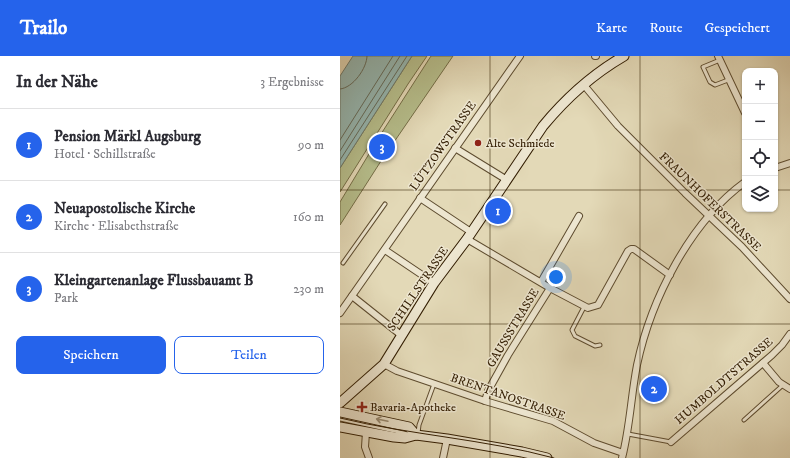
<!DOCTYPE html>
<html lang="de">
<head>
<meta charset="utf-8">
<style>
	body { margin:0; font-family:"IM FELL DW Pica",serif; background:#f2f2f3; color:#2b2b33 }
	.controls { position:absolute; right:12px; top:12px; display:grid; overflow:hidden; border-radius:8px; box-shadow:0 1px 3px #0004 }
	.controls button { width:36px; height:36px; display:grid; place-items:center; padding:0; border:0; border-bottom:1px solid #e1e1e2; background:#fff; color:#2b2b33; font:20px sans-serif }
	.you { position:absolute; left:216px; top:221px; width:14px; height:14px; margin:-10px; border:3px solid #fff; border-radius:50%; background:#1a73e8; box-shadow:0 0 0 6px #1a73e833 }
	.badge { display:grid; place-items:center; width:26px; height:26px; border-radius:50%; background:#2563eb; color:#fff; font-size:13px; font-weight:700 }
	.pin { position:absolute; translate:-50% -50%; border:2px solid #fff; box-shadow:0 1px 4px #0006 }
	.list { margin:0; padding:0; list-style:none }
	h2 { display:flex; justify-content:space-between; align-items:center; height:52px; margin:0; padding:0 16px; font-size:17px }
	h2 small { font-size:13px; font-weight:400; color:#7c7c81 }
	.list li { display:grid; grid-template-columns:26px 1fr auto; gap:12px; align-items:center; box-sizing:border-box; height:72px; padding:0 16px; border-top:1px solid #e1e1e2 }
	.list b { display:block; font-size:15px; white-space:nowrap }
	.list p { margin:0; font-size:13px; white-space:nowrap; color:#7c7c81 }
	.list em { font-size:13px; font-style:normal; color:#7c7c81 }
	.actions { display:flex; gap:8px; padding:12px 16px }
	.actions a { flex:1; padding:9px 0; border:1px solid #2563eb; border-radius:8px; text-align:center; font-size:14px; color:#2563eb }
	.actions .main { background:#2563eb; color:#fff }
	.icon { flex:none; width:22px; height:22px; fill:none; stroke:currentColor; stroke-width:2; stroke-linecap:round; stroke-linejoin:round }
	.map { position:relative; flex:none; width:450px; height:402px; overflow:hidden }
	header { display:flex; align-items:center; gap:24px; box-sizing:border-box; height:56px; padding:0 20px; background:#2563eb; color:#fff }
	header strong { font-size:19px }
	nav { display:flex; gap:22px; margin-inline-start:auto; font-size:14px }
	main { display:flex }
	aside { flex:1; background:#fff }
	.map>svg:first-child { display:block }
	.green { fill:#b6be8c; stroke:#746e47 }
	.water { fill:#96b9b4; stroke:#6e7b6d }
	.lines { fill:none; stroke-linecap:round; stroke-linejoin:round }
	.shore { stroke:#646b5b; stroke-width:1 }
	.lane-casing { stroke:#5e4c2f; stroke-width:5 }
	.street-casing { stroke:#5e4c2f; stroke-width:8 }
	.secondary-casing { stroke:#321d02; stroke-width:11 }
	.lane { stroke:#ede6d0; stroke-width:3 }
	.street { stroke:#ede6d0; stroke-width:6 }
	.secondary { stroke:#ede6d0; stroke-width:9 }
	.tram { stroke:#321d02; stroke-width:1 }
	.oneway { stroke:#998c73 }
	.grid { fill:none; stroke:#321d02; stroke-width:1; stroke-opacity:0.55 }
	.poi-dot { fill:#8f2418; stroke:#ede6d0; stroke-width:1.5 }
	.labels { text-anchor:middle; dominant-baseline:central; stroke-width:3; stroke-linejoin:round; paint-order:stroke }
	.poi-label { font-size:12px; fill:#321d02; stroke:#ede6d0; text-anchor:start }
	.street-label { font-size:12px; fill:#321d02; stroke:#ede6d0 }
</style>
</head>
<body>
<header>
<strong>Trailo</strong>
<nav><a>Karte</a><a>Route</a><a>Gespeichert</a></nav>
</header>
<main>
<aside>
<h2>In der Nähe<small>3 Ergebnisse</small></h2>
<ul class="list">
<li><span class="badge">1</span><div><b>Pension Märkl Augsburg</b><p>Hotel · Schillstraße</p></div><em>90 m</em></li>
<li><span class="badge">2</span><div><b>Neuapostolische Kirche</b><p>Kirche · Elisabethstraße</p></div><em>160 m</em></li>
<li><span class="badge">3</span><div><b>Kleingartenanlage Flussbauamt B</b><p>Park</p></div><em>230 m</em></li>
</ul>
<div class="actions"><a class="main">Speichern</a><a>Teilen</a></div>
</aside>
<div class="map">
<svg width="450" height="402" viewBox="0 0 450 402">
	<rect width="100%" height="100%" fill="#e3d9b7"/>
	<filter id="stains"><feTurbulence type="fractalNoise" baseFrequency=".005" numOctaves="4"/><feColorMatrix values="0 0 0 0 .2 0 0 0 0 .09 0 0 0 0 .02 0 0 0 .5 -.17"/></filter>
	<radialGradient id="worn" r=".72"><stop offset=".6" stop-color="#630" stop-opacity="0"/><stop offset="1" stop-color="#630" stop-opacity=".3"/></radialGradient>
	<g class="green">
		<polygon points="72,0 87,0 68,28 0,136 0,112"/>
		<polygon points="91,0 113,0 41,105 0,169 0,146 41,78"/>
	</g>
	<polygon class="water" points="13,0 72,0 0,112 0,20"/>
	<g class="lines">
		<g class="shore">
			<path d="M0,33C13,32 27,12 27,0"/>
			<polyline points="0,84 53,0"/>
			<polyline points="0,95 60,0"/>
			<polyline points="0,104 67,0"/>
		</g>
		<g class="lane-casing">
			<g id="lane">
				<polyline points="380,4 363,11 370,26 375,29 388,24"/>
				<polyline points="3,207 45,148"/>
				<polyline points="244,251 232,274 235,280 255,290 260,289"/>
				<polyline points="0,363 68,378"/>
				<polyline points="404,364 443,329"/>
				<polyline points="78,377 79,369 94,328"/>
				<polyline points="288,378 331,386"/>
			</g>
		</g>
		<g class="street-casing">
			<g id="street">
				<polyline points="255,0 256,0"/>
				<polyline points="378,0 405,57"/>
				<polyline points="243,28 278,70 345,137 402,191 450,243"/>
				<polyline points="115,92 167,124"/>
				<polyline points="435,112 450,107"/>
				<polyline points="80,142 131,176"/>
				<polyline points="127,183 210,232 248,252 258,249 288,195 291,193 294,193 330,219"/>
				<polyline points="45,194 94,227"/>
				<polyline points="201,226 239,160"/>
				<polyline points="12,240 61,279"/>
				<polyline points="0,257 180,0"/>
				<polyline points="423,307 439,326 450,333"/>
				<polyline points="44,308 57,315 145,345 213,365 254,387 283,397"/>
				<polyline points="145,345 148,335 168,299 210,232"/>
				<polyline points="26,376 25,391 29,402"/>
				<polyline points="331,386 432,299 442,289 450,278"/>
				<polyline points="103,402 107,383"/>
				<path d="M282,402C290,371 291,340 297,309C311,243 350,166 405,126"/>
			</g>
		</g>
		<g class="secondary-casing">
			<g id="secondary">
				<path d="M0,347L44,308L94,227L127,183L203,70C226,42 253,18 284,0"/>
				<polyline points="0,356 69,371 76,379"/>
				<polyline points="0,371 54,381 65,382 76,379 107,383 182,396 207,402"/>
			</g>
		</g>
		<use href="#lane" class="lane"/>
		<use href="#street" class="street"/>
		<use href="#secondary" class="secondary"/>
		<path class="tram" d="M0,362C70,379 144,383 214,402"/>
	</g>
	<defs><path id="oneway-shaft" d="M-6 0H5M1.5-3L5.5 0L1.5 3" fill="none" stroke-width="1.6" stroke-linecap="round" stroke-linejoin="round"/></defs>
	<use class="oneway" href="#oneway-shaft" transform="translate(42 364) rotate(-168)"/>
	<path class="grid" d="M150,0V402M300,0V402M0,134H405M435,134H450M0,268H450"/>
	<g class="poi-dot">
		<circle cx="138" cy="87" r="4"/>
		<path d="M20 345h4v4h4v4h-4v4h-4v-4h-4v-4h4z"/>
	</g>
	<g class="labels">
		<g class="poi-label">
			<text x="146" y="87">Alte Schmiede</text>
			<text x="30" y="351">Bavaria-Apotheke</text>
		</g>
		<g class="street-label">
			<text transform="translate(103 90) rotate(-55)">LÜTZOWSTRASSE</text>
			<text transform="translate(370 146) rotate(44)">FRAUNHOFERSTRASSE</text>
			<text transform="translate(78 233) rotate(-56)">SCHILLSTRASSE</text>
			<text transform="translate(173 272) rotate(-59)">GAUSSSTRASSE</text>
			<text transform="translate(384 325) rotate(-41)">HUMBOLDTSTRASSE</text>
			<text transform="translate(168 341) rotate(19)">BRENTANOSTRASSE</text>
		</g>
	</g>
	<rect width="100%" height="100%" filter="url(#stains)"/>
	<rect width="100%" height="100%" fill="url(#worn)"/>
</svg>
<div class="controls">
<button>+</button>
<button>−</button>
<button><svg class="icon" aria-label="locate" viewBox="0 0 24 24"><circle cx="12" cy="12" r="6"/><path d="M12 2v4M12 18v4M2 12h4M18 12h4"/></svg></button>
<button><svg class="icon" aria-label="layers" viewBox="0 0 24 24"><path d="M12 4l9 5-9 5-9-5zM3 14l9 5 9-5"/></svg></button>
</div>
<div class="you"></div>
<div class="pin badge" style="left:158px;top:155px">1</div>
<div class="pin badge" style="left:314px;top:333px">2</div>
<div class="pin badge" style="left:42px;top:91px">3</div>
</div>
</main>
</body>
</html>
